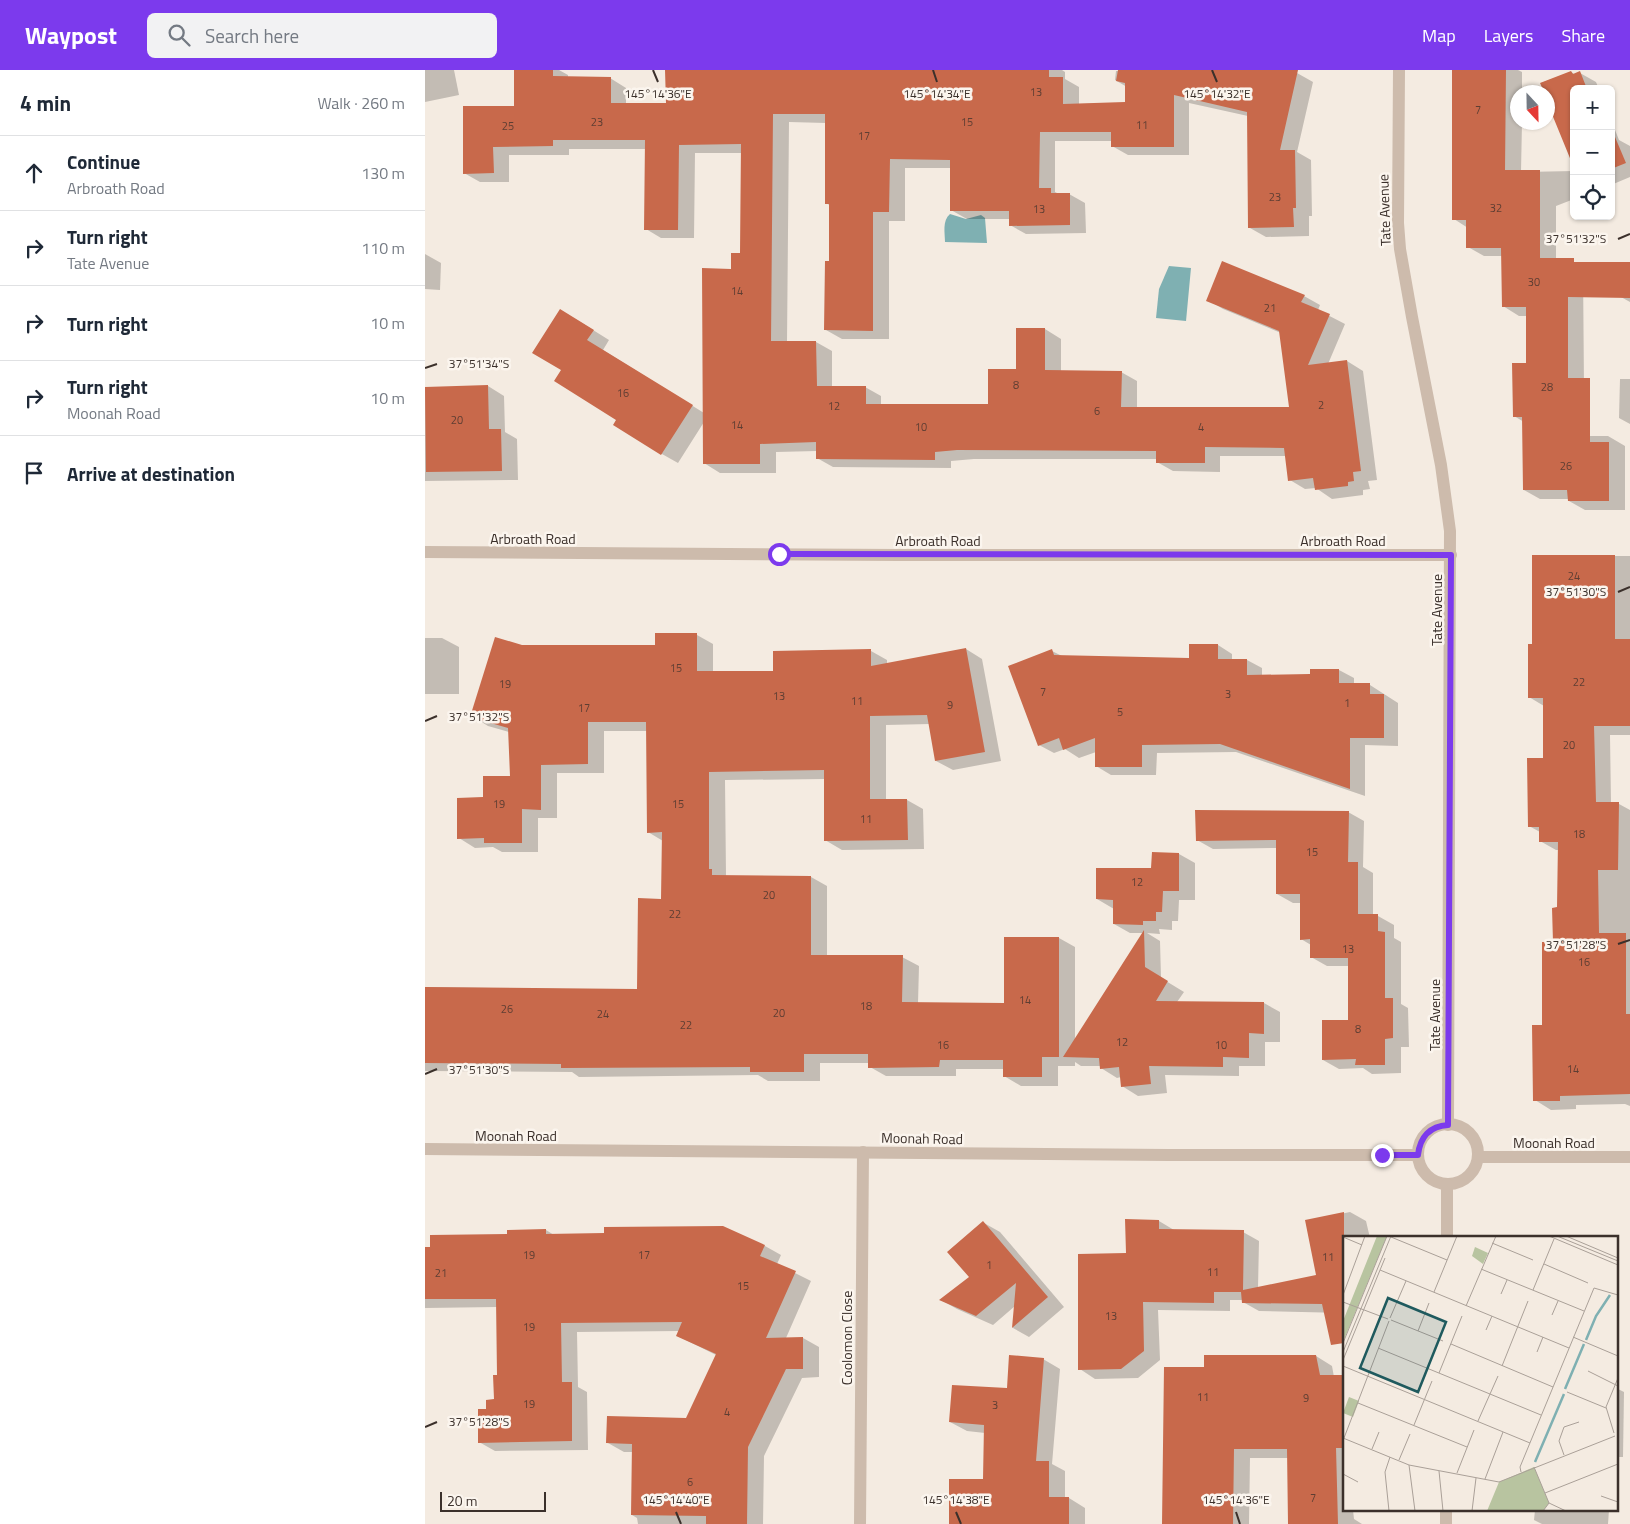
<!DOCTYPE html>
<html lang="en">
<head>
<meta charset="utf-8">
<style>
	body { margin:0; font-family:"Titillium Web",sans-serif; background:#f2f2f3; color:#1f2937 }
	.controls { position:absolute; right:15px; top:15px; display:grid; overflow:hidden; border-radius:8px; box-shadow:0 1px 4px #0004 }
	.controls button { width:45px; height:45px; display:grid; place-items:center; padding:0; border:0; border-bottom:1px solid #e0e1e3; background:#fff; color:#1f2937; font:25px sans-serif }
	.compass { position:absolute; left:1085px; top:15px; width:45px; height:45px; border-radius:50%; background:#fff; box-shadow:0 1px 4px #0004; rotate:158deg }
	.scale { position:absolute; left:15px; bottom:12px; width:106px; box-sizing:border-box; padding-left:5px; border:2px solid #3b302b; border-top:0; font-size:14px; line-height:18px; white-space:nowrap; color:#3b302b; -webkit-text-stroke:4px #fbf5ee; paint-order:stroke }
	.stop { position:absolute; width:15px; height:15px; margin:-11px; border:4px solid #7c3aed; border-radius:50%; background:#fff }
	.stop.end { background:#7c3aed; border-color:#fff; box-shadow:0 1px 5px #0008 }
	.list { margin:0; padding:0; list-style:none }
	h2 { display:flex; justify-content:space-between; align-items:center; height:65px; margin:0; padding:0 20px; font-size:21px }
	h2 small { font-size:16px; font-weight:400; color:#747a83 }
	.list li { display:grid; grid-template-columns:32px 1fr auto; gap:15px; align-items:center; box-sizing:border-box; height:75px; padding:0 20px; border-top:1px solid #e0e1e3 }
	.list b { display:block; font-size:19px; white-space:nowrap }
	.list p { margin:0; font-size:16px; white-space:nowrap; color:#747a83 }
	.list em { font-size:16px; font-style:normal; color:#747a83 }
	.icon { flex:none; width:28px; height:28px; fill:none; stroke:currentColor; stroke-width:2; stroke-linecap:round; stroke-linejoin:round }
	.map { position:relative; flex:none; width:1205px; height:1454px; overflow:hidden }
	header { display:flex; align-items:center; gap:30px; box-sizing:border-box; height:70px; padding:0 25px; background:#7c3aed; color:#fff }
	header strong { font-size:24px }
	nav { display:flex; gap:28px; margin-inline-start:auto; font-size:18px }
	.search { width:350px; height:45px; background:#f2f2f3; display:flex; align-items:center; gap:12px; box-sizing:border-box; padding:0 18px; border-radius:8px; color:#747a83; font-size:19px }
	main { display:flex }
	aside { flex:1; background:#fff }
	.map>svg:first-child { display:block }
	.water { fill:#7fb0b2 }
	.shadow { fill:#0003 }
	.building { fill:#c8694b }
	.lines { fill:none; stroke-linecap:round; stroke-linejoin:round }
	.minor { stroke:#cdbbac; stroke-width:12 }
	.route { stroke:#7c3aed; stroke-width:6 }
	.ticks { fill:none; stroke:#3b302b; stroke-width:2 }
	.labels { text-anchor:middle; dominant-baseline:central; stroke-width:5; stroke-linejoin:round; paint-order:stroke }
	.number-label { font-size:11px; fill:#5e3e33 }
	.street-label { font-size:14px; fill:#3b302b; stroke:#fbf5ee }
	.inset-river { fill:none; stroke:#7fb0b2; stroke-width:2.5 }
	.inset-road { fill:none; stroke:#aaa098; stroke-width:1 }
	.view { fill:#1f5a5e; fill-opacity:0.15; stroke:#1f5a5e; stroke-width:2.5 }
	.inset-edge { fill:none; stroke:#3b302b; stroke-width:2.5 }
	.ticks-label { font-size:12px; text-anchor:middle; fill:#3b302b; stroke:#fbf5ee; stroke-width:5; stroke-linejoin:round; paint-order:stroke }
</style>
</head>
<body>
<header>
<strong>Waypost</strong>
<div class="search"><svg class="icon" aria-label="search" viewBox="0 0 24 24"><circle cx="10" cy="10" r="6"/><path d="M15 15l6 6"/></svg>Search here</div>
<nav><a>Map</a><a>Layers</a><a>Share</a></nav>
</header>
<main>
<aside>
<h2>4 min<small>Walk · 260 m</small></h2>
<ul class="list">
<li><svg class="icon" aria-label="ahead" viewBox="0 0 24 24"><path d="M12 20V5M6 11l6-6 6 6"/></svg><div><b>Continue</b><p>Arbroath Road</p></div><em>130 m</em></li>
<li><svg class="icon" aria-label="right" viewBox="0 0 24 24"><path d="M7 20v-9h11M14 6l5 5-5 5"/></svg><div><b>Turn right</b><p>Tate Avenue</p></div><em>110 m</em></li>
<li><svg class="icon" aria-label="right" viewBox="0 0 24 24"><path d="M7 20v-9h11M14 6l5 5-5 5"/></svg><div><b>Turn right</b></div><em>10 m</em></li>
<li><svg class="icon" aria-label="right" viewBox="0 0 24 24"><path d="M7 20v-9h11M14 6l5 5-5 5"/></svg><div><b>Turn right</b><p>Moonah Road</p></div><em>10 m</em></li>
<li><svg class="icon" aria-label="arrive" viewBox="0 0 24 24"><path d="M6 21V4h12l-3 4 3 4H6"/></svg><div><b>Arrive at destination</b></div></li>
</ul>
</aside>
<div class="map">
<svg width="1205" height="1454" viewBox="0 0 1205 1454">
	<rect width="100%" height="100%" fill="#f4ebe1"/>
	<g class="water">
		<path d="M525,144L541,149L556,145L560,148L562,173L520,172C520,163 517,151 525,144Z"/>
		<polygon points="744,196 766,198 761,251 731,248 734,219"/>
	</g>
	<g class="shadow">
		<polygon points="0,0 29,0 34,25 0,32"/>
		<polygon points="90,0 134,0 143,5 143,8 185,8 201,18 201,34 242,35 242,0 637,0 640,2 640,9 654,17 654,34 702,33 702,17 690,10 691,1 859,0 872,3 888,12 872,82 886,90 887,146 884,146 884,166 841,167 825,158 823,46 764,33 764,85 703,85 687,76 687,71 630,71 630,122 634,124 644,124 660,133 661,163 601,164 585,155 585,149 542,149 526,140 526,98 480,98 480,151 464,151 464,269 417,269 401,260 406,192 406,136 401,133 401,53 364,52 362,272 391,272 407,281 407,317 440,317 456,326 456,335 564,335 592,300 592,259 620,259 636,269 636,302 696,302 712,311 712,338 866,338 856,263 798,239 783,230 879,226 895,235 893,240 920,254 903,294 922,291 938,301 952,410 943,411 945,419 938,420 938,425 907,429 891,418 880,419 865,410 861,386 795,386 795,402 748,401 732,392 732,389 549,389 526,391 526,398 408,397 392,388 392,381 351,382 351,403 295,403 279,393 279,352 253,393 237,384 193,349 138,300 152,250 184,270 178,280 279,343 307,200 316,184 317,83 270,83 269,168 236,168 221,159 221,79 144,79 144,85 84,85 84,112 55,112 39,103 90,37"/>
		<polygon points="1028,0 1093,0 1097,2 1097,22 1092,22 1092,52 1097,52 1096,102 1149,101 1149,129 1131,136 1131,189 1158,198 1159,318 1161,366 1183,366 1200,376 1200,440 1160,440 1144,431 1144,429 1115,429 1099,420 1099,352 1089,346 1103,294 1102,246 1094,246 1078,236 1077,186 1059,186 1043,177 1043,158 1029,149"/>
		<polygon points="1146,2 1151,5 1155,3 1171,12 1174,19 1149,19 1120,22 1116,13"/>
		<polygon points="1186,50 1194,70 1205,76 1205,107 1186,115"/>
		<polygon points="0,184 16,193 15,220 0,219"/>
		<polygon points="1205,194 1205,232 1196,227"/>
		<polygon points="1195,309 1205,309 1205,354 1194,348"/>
		<polygon points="63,316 79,326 80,362 92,369 93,410 0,411 0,318"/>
		<polygon points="1108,486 1205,486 1205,665 1185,665 1186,734 1194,734 1205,740 1205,1036 1200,1034 1151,1035 1151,1039 1126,1040 1110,1030 1133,839 1134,780 1131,780 1115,771 1115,762 1104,756 1120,689 1119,636 1104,627 1108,576"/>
		<polygon points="272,565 288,574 288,602 349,602 446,581 462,590 462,594 541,579 557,589 576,691 528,700 511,691 505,654 461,655 461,730 482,730 498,739 499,779 417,780 400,770 400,709 300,710 301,806 386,807 402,816 402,886 477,887 494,896 493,933 580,934 634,868 650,877 650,972 718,863 705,863 689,854 689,839 672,829 754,784 770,793 770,830 754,830 753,851 747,851 747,860 734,859 735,864 722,863 735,871 736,908 759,922 752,932 839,933 855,942 855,972 840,972 840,996 814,996 814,1006 740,1005 742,1023 713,1026 697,1016 696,1007 692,1008 676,998 676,996 656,996 650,992 650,996 633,996 633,1016 596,1016 579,1006 579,999 531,999 531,1006 461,1006 445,997 445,993 395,993 395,1011 343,1011 333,1005 154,1007 147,1002 0,1001 0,917 213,920 237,830 238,771 223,762 222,661 179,661 179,703 132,703 132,748 113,748 113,782 77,782 68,777 50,778 34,768 60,728 86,707 84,662 63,656 47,646 97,576 231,576"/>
		<polygon points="0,568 17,568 34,577 34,624 0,624"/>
		<polygon points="793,575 807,584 807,590 822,590 837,598 837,606 887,605 914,600 929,608 929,615 945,615 973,633 973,676 940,675 940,726 811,682 732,683 731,705 686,705 671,696 671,682 654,688 640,679 629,683 614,675 627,581 637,586 765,589"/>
		<polygon points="923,742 939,751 938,797 948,803 948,846 953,846 969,855 969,868 976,872 976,934 983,938 984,977 976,977 976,1003 947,1004 938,998 914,999 898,990 924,951 924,896 902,896 886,887 886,875 876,869 876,833 868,833 852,824 852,778 788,779 772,770"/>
		<polygon points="925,1142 941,1151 945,1168 919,1168 919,1243 834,1241 818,1232 818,1230 805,1230 805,1241 733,1240 735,1290 713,1308 670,1309 655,1299 702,1184 734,1151 749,1160 818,1162 834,1171 833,1218 893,1206 881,1151"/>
		<polygon points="559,1153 575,1162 639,1237 604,1267 588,1258 590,1236 568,1255 532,1239 516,1230 546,1207"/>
		<polygon points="297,1157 340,1176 356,1185 352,1194 386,1211 361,1268 378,1268 394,1277 394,1307 377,1308 339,1386 338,1454 213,1454 212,1448 207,1445 208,1382 199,1382 183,1373 262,1349 291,1285 253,1266 255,1261 152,1262 153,1317 162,1322 163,1380 70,1381 54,1372 62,1340 70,1331 73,1307 72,1237 0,1238 0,1178 121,1160 129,1165 180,1164"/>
		<polygon points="891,1286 907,1296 909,1307 919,1307 919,1440 928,1440 929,1449 937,1454 864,1454 864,1388 825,1388 824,1454 738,1454 781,1298"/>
		<polygon points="618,1289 635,1299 627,1394 640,1401 640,1428 644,1428 660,1438 660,1454 526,1454 560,1410 560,1363 542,1361 525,1352 583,1320"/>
		<polygon points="1191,1318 1199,1322 1198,1387 1191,1387"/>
		<polygon points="1110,1440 1184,1440 1183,1454 1117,1454 1109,1450"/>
	</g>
	<g class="building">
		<polygon points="89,0 128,0 128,6 186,7 186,33 241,33 240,0 624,0 624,7 638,7 638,34 700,32 700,13 691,11 693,0 873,0 855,80 870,80 871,138 868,138 869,157 823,158 822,42 749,25 749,77 686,77 686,62 615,62 614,118 626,118 626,123 645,123 645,155 584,156 584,141 525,141 525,90 465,89 464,142 448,142 448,261 399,260 400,191 404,191 404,134 400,134 400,44 348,44 346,271 391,271 392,316 441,316 441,334 563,334 563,299 591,299 591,258 620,258 620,300 697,301 696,337 864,337 854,261 781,231 797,191 880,225 876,232 905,244 883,295 922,290 936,401 928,402 929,411 923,412 923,416 890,420 888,408 863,411 859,378 780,377 780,393 731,393 731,381 532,380 510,382 510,390 391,389 391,372 335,374 335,394 278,394 277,198 306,199 306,183 315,183 316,74 254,75 253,160 219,160 220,70 128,70 128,76 68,77 69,103 38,104 38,36 89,36"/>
		<polygon points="1027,0 1081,0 1080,100 1115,100 1115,188 1149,188 1149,192 1205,192 1205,228 1143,227 1143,308 1165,308 1165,372 1184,372 1184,431 1143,431 1142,420 1098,420 1097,347 1088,347 1087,293 1101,293 1101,237 1077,237 1076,178 1041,178 1041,150 1027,150"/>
		<polygon points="1146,1 1148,4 1155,1 1162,19 1149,19 1149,98 1122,32 1122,22 1119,22 1115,13"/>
		<polygon points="1190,67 1201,93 1186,99 1186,68"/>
		<polygon points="135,239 169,260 162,270 268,335 236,385 188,355 191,350 129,311 136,300 107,283"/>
		<polygon points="63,315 64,359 76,359 77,401 1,402 0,317"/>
		<polygon points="1107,485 1190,485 1190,569 1205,569 1205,656 1169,656 1171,732 1194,732 1193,800 1173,800 1174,863 1201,863 1201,944 1205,944 1205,1024 1135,1026 1135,1031 1108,1031 1107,955 1117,955 1117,872 1128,872 1127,838 1132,837 1133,772 1114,772 1114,757 1103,757 1102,688 1118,688 1118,628 1103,628 1103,574 1107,574"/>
		<polygon points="230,563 272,563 272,601 348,601 348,581 446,579 446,596 541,578 560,682 510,691 502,645 445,646 445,729 482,729 483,770 399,771 399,700 284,702 284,799 287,799 287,805 386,806 386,885 478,885 477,932 579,933 579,867 634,867 634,987 617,987 617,1007 578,1007 578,990 515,990 514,997 443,998 443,984 379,984 379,1002 325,1002 325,997 136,998 136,994 0,993 0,917 212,919 213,828 236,829 237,762 222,763 221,652 163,652 163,694 116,695 116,740 97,739 97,773 59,773 59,768 32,769 32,728 58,727 58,706 85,706 83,658 45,647 70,567 97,575 230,575"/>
		<polygon points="764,574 793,574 793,589 822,589 822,605 885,604 885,599 914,599 914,613 945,613 945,624 959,624 959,668 925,668 925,719 795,674 717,675 717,697 670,697 670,668 638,680 634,668 613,676 583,596 627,579 629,585 764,588"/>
		<polygon points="770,740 924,741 923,792 933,792 933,844 953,844 953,861 960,862 960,928 968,928 968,968 960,969 960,995 930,995 931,989 897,990 897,950 923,950 923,888 885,888 885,869 875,870 875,824 851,824 851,770 771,771"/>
		<polygon points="727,782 754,783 754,821 738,821 737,842 731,842 731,851 718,851 718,855 688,854 688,830 671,829 671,798 726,798"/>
		<polygon points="719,860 720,897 743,911 731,931 839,932 839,964 824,963 824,988 798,987 798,997 724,996 726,1014 696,1017 694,997 675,999 674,988 638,987"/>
		<polygon points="919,1142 919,1273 906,1275 897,1234 817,1233 816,1222 789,1222 789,1233 718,1232 719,1281 696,1299 653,1300 653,1184 701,1183 700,1149 734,1150 734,1159 819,1160 818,1220 891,1205 880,1150"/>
		<polygon points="558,1151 623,1227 587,1258 591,1213 551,1246 514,1230 544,1207 522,1182"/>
		<polygon points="298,1156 340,1175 335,1186 371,1201 341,1268 378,1267 378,1299 361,1299 323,1377 322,1454 281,1454 281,1446 206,1445 207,1374 181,1373 182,1346 261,1348 291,1284 251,1266 257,1252 136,1253 137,1312 147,1312 147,1371 53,1373 53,1339 61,1339 61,1330 69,1329 68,1305 72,1305 71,1229 0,1229 0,1177 5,1177 5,1165 82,1164 82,1160 121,1159 121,1164 179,1163 179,1157"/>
		<polygon points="584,1285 619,1288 611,1391 624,1391 624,1427 644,1427 644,1454 524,1454 524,1409 558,1409 559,1355 524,1352 527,1315 582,1318"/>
		<polygon points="779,1285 891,1285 895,1305 919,1305 919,1378 911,1378 913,1454 863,1454 862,1379 809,1379 808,1454 737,1454 739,1297 779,1297"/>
	</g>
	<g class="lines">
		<g class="minor">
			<polyline points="974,0 973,153 975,179 987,247 1016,395 1025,461 1023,1055"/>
			<polyline points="0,482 474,485 1026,485"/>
			<circle cx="1023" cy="1084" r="30"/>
			<polyline points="0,1079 743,1085 993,1085"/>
			<polyline points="1053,1087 1205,1087"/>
			<polyline points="1022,1114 1022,1168"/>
			<polyline points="435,1454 438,1082"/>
			<polyline points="1021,1454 1021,1440"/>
		</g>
	</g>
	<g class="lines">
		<path class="route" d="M354,484L1026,485L1023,1055C1005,1056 995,1067 993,1085H957"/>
	</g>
	<path class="ticks" d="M228,0L233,12M508,0L512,12M787,0L792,12M1193,169L1205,164M0,298L12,294M1193,522L1205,517M0,651L12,646M1193,874L1205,870M0,1004L12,999M0,1357L12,1352M251,1442L256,1454M531,1442L536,1454M811,1442L815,1454"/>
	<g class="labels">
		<g class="number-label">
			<text x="611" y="22">13</text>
			<text x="1053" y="40">7</text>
			<text x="172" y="52">23</text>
			<text x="542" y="52">15</text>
			<text x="717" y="55">11</text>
			<text x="83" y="56">25</text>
			<text x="439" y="66">17</text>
			<text x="850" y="127">23</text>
			<text x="1071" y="138">32</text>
			<text x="614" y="139">13</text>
			<text x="1109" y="212">30</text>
			<text x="312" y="221">14</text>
			<text x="845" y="238">21</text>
			<text x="591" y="315">8</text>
			<text x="1122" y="317">28</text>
			<text x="198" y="323">16</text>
			<text x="896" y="335">2</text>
			<text x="409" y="336">12</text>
			<text x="672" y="341">6</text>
			<text x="32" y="350">20</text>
			<text x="312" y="355">14</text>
			<text x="496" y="357">10</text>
			<text x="776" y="357">4</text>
			<text x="1141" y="396">26</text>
			<text x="1149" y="506">24</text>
			<text x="251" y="598">15</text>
			<text x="1154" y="612">22</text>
			<text x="80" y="614">19</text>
			<text x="618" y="622">7</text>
			<text x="803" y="624">3</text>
			<text x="354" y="626">13</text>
			<text x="432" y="631">11</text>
			<text x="922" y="633">1</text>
			<text x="525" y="635">9</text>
			<text x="159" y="638">17</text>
			<text x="695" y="642">5</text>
			<text x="1144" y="675">20</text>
			<text x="74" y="734">19</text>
			<text x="253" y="734">15</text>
			<text x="441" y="749">11</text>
			<text x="1154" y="764">18</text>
			<text x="887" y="782">15</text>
			<text x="712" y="812">12</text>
			<text x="344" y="825">20</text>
			<text x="250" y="844">22</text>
			<text x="923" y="879">13</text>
			<text x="1159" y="892">16</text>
			<text x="600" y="930">14</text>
			<text x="441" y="936">18</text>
			<text x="82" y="939">26</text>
			<text x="354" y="943">20</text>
			<text x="178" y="944">24</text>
			<text x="261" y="955">22</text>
			<text x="933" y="959">8</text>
			<text x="697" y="972">12</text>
			<text x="518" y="975">16</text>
			<text x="796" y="975">10</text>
			<text x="1148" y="999">14</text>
			<text x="104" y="1185">19</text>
			<text x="219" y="1185">17</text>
			<text x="903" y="1187">11</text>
			<text x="564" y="1195">1</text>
			<text x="788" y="1202">11</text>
			<text x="16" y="1203">21</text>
			<text x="318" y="1216">15</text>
			<text x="686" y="1246">13</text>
			<text x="104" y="1257">19</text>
			<text x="778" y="1327">11</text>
			<text x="881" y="1328">9</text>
			<text x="104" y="1334">19</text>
			<text x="570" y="1335">3</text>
			<text x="302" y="1342">4</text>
			<text x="265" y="1412">6</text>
			<text x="888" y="1428">7</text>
		</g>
		<g class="street-label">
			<text transform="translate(959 140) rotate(-92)">Tate Avenue</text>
			<text x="108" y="468">Arbroath Road</text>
			<text x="513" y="470">Arbroath Road</text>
			<text x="918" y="470">Arbroath Road</text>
			<text transform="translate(1011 540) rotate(-90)">Tate Avenue</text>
			<text transform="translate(1009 945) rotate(-90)">Tate Avenue</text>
			<text x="91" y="1065">Moonah Road</text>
			<text transform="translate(497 1068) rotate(1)">Moonah Road</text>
			<text x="1129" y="1072">Moonah Road</text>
			<text transform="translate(421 1268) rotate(-90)">Coolomon Close</text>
		</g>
	</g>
	<g transform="translate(918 1166)">
		<rect width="275" height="275" fill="#f4ebe1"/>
		<path d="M34,0H44L0,106V85ZM132,11L145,17L140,28L129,20ZM6,161L16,165L10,181L0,177ZM191,231L206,267L200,275H144L156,246Z" fill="#b8c4a0"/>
		<path class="inset-river" d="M243,104L253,80L267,59M222,153L241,108M192,226L221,158"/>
		<path class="inset-road" d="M206,0L275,29M214,0L275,25M223,0L275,22M0,1L19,9M48,1L104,24M149,7L190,24M201,28L245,47M138,33L241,75M37,34L226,112M190,54L211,3M91,56L114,0M158,58L164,44M0,59L22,0M0,66L45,83M123,70L153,0M209,79L215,65M47,82L63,45M48,84L100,105M143,94L149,80M75,95L86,67M230,101L275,120M0,107L44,0M108,108L210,151M35,112L198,179M0,116L48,0M194,116L200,101M0,124L42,22M0,130L187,207M159,130L185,65M245,135L275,150M96,137L119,80M224,156L263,172M15,167L124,211M135,185L155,140M71,189L89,145M271,197L263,171L275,142M0,202L66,229L156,246L272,200M1,202L46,85M29,213L36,196M221,219L216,205L221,191L236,186M56,224L67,198M66,229L72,275M191,231L206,267L200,275M96,235L100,275M178,236L177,231L251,52L275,59M114,237L131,194M0,238L15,246M142,243L160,196M202,257L275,228M258,260L275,266M206,267L223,275M46,275L42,236L47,221M129,275L133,242"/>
		<path class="view" d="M45,62L103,86L75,156L17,132Z"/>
		<rect width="275" height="275" class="inset-edge"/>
	</g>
	<g class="ticks-label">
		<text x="792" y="28">145°14'32"E</text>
		<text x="233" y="28">145°14'36"E</text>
		<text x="512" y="28">145°14'34"E</text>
		<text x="1151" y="173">37°51'32"S</text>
		<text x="54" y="298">37°51'34"S</text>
		<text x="1151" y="526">37°51'30"S</text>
		<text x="54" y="651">37°51'32"S</text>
		<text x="1151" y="879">37°51'28"S</text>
		<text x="54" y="1004">37°51'30"S</text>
		<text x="54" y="1356">37°51'28"S</text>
		<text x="251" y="1434">145°14'40"E</text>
		<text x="531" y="1434">145°14'38"E</text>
		<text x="811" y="1434">145°14'36"E</text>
	</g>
</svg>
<div class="controls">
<button>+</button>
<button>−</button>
<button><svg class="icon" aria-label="locate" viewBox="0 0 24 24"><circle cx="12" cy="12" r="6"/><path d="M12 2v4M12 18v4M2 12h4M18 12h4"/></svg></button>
</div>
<svg class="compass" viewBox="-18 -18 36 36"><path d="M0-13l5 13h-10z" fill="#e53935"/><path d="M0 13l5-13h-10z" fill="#747a83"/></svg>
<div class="scale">20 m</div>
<div class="stop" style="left:354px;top:484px"></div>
<div class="stop end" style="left:957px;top:1085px"></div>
</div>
</main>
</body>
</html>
